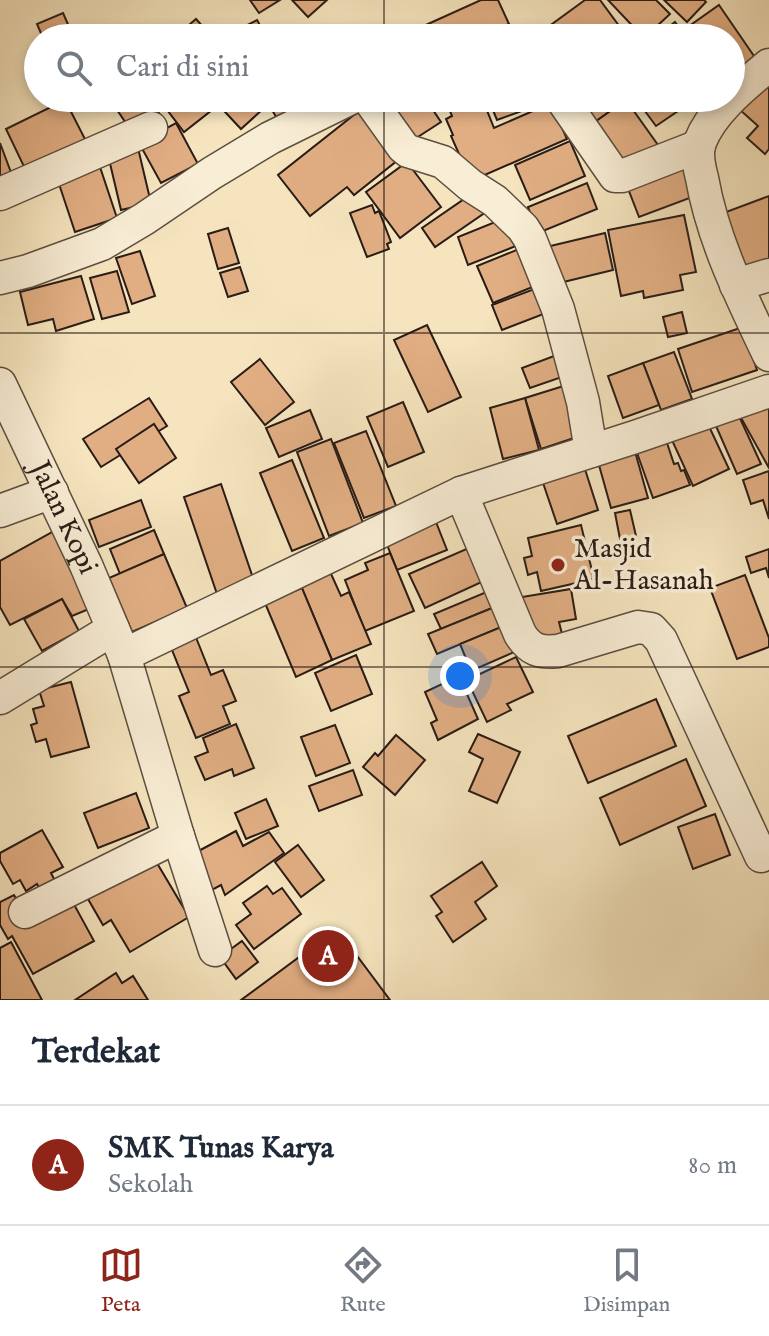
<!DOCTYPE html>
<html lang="id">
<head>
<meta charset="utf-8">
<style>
	body { margin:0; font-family:"IM FELL English",serif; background:#f2f2f3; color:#1f2937 }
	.you { position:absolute; left:460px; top:676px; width:28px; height:28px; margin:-20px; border:6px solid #fff; border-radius:50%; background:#1a73e8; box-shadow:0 0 0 12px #1a73e833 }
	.badge { display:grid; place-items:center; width:52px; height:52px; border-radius:50%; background:#8f2418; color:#fff; font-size:26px; font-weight:700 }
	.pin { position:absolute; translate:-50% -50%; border:4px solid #fff; box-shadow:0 2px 8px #0006 }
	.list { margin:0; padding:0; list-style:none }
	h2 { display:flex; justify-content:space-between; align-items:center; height:104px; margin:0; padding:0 32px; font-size:34px }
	h2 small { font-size:26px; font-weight:400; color:#747a83 }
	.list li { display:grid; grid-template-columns:52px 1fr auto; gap:24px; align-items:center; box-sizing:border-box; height:120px; padding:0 32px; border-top:2px solid #e0e1e3 }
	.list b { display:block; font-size:30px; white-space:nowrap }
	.list p { margin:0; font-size:26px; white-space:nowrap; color:#747a83 }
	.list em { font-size:26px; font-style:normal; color:#747a83 }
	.icon { flex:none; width:44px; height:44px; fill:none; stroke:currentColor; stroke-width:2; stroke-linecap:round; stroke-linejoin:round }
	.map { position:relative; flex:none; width:769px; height:1000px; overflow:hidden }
	.search { position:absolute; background:#fff; box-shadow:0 4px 12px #0003; left:24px; right:24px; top:24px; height:88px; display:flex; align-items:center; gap:20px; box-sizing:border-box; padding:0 28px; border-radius:44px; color:#747a83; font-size:30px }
	.sheet { height:224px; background:#fff }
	nav { display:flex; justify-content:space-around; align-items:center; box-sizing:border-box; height:112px; border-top:2px solid #e0e1e3; background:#fff; font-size:22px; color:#747a83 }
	nav a { display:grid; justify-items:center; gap:4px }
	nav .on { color:#8f2418 }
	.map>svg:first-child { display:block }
	.building { fill:#e1ae83; stroke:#291c16; stroke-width:2 }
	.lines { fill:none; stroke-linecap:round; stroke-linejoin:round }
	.minor-casing { stroke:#5c4e40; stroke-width:35 }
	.minor { stroke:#f8edd5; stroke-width:32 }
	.grid { fill:none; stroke:#291c16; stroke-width:2; stroke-opacity:0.55 }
	.poi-dot { fill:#8f2418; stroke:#f8edd5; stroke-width:3 }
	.labels { text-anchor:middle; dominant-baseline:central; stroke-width:7; stroke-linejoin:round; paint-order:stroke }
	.street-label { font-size:28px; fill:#291c16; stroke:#f8edd5 }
	.poi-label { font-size:28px; fill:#291c16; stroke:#f8edd5; text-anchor:start }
</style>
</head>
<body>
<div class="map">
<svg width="769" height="1000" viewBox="0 0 769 1000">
	<rect width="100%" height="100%" fill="#f5e4be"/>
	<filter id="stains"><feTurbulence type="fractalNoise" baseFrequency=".0025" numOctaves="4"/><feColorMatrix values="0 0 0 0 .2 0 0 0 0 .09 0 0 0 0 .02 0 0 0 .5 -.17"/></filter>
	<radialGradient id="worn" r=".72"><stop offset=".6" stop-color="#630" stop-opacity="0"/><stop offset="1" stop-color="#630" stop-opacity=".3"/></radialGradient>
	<g class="building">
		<polygon points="250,0 280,0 259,13"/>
		<polygon points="292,0 327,0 308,17"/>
		<polygon points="481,0 498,0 509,24 477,38 397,38"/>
		<polygon points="585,0 600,0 628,38 539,38 537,35"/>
		<polygon points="608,0 656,0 670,14 644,38"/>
		<polygon points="664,0 704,0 706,2 687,22"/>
		<polygon points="719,5 756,59 731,77 731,38 691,38 685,29"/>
		<polygon points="63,13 74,38 43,38 37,24"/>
		<polygon points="196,19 213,38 174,38"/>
		<polygon points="257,20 267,38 222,38"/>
		<polygon points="675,22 682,31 673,38 655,38"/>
		<polygon points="520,26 526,38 494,38"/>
		<polygon points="763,82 769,88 769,149 765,154 747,138 758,126 739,109"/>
		<polygon points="109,98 148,98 159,113 132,132"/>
		<polygon points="158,98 202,98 212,110 184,132"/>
		<polygon points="212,98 254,98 263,109 241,129"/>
		<polygon points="270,98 315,98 318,104 281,125 266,100"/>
		<polygon points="390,98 425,98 441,122 407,144 380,104"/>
		<polygon points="480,98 482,98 494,128 551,103 567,139 471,181 451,136 453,135 446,119 452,116 450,111"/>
		<polygon points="488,98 552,98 552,100 497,120"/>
		<polygon points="565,98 624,98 626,100 585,129"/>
		<polygon points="646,98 673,98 681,109 656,126 639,103"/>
		<polygon points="65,100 88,145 28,175 6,129"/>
		<polygon points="626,100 658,145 617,174 585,129"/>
		<polygon points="364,107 403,156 354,195 347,187 310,216 278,175"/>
		<polygon points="176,123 198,164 161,183 139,143"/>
		<polygon points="570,141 585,176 530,200 515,165"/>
		<polygon points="0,143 16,186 0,192"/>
		<polygon points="138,148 151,203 121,210 108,155"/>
		<polygon points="680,157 695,196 639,217 624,178"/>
		<polygon points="98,161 117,218 75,232 56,175"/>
		<polygon points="407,162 441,207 400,238 366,192"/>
		<polygon points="587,183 597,209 538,233 528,207"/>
		<polygon points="473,193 486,212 435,247 422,228"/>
		<polygon points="769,196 769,262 739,273 718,215"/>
		<polygon points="372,205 375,213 379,211 391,242 387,244 389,249 367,257 350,213"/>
		<polygon points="684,215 696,272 680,275 683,290 644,298 643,291 621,296 608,230"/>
		<polygon points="505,218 516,246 468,265 458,237"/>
		<polygon points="228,228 239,263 218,269 208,234"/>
		<polygon points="605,233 613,270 551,285 542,248"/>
		<polygon points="529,245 545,282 493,303 477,266"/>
		<polygon points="140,251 155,296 132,304 116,258"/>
		<polygon points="240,267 248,291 228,297 220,273"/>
		<polygon points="117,271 129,312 102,319 90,278"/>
		<polygon points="81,276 94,319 56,331 53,319 28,325 20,292"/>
		<polygon points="545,285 554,310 502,330 492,305"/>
		<polygon points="682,312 687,333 668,337 663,317"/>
		<polygon points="427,325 461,397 428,412 394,340"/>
		<polygon points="743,327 757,370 692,392 678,349"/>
		<polygon points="674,352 692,399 661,410 643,363"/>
		<polygon points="554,356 562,377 530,388 522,368"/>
		<polygon points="260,359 294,402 265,425 231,382"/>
		<polygon points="643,363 659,405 623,418 608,376"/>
		<polygon points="570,384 586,434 541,449 525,398"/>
		<polygon points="149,398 167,426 101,467 83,439"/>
		<polygon points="525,398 539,450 503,459 490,408"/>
		<polygon points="769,400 769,468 740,416"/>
		<polygon points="403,402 424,452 388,467 367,417"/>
		<polygon points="310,410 322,439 279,457 266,428"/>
		<polygon points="739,416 761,464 737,474 716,426"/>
		<polygon points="707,422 729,469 693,486 671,438"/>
		<polygon points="154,424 176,458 139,483 116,449"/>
		<polygon points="366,431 396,506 364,518 334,443"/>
		<polygon points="331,439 363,523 329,536 297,452"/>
		<polygon points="666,440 674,464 678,463 681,471 684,470 690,485 653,498 636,450"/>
		<polygon points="634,448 648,498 611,508 597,458"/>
		<polygon points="292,460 324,538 292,551 260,473"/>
		<polygon points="583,463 598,510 557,524 541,477"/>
		<polygon points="769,471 769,519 763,500 751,504 743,480"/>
		<polygon points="221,484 254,581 217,594 184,497"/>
		<polygon points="141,500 151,527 99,547 89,520"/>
		<polygon points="630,510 636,536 620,539 615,513"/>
		<polygon points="434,517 447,550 397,570 384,537"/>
		<polygon points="581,525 594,579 541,591 537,572 528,575 524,558 532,556 528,538"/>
		<polygon points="56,530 89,609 72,616 62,599 10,625 0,607 0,561"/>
		<polygon points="154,530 164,554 120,574 110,549"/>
		<polygon points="471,547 486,580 425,608 409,574"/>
		<polygon points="769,549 769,578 766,568 751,573 746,557"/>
		<polygon points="390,553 414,611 365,631 345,580 368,570 365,563"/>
		<polygon points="164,554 187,608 132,632 109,578"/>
		<polygon points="327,565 341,596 349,592 371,644 332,660 297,577"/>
		<polygon points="745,575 769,638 769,647 737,659 710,588"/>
		<polygon points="302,588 332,660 296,677 265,603"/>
		<polygon points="496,588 502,604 441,629 434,614"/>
		<polygon points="571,589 576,619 559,622 563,638 535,644 516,598"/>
		<polygon points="62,599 79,631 42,651 24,619"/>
		<polygon points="502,604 511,623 437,654 428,634"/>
		<polygon points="511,623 521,649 471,671 460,644"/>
		<polygon points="195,635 211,675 223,670 236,701 223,706 230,724 196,738 179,696 189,692 170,645"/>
		<polygon points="356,655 372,694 331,711 315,673"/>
		<polygon points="516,657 533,692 507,704 511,710 487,722 467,680"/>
		<polygon points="459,676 478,719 438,740 431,723 437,720 425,692"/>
		<polygon points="71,682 89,747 51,757 46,739 36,742 31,725 37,723 33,709 44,706 39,690"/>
		<polygon points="656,699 676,746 588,783 568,736"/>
		<polygon points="236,724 254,768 234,776 232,769 205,780 195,757 208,752 203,738"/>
		<polygon points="335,725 350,763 316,776 301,737"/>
		<polygon points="478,734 520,752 497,803 469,791 483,759 469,752"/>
		<polygon points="396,735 425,760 395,795 363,767 375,753 378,756"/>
		<polygon points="686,759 706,806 620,845 600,798"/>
		<polygon points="353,770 362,795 319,811 309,786"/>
		<polygon points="136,793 149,828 98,848 84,813"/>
		<polygon points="266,799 278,826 246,839 235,813"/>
		<polygon points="715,814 730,855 693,869 678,827"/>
		<polygon points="42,830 63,867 51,873 58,887 43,895 37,884 26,891 20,880 13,884 0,861 0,853"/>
		<polygon points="236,831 243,846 269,832 284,853 225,895 221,885 210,891 191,855"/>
		<polygon points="298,845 324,880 301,897 275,862"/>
		<polygon points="151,853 189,917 130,952 111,920 103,925 84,892"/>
		<polygon points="482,862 497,886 475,902 486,919 453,942 436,916 442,912 431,896"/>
		<polygon points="267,886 273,894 282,888 301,914 254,949 236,925 251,914 243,903"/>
		<polygon points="14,895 28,920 70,897 94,941 33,974 12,936 8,939 0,925 0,902"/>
		<polygon points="337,929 390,1000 241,1000"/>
		<polygon points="242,941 258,962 236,979 220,957"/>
		<polygon points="11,942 42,1000 0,1000 0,948"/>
		<polygon points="116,973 122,983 133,976 148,1000 75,1000"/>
	</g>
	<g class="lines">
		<g class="minor-casing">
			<g id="minor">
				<path d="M769,65C744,86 712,111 700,142C696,153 699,167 702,178C713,241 742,298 769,355"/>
				<polyline points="368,98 403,147 408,151 443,162 470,185 495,201 523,228 530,239 558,309 583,402 591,451"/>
				<polyline points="561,98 615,176 622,176 699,146"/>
				<polyline points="0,194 151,128"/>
				<polyline points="0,278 28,271 102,244 144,219 212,173 270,138 351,98"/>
				<polyline points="736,285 769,275"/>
				<path id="s1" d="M0,384L86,565L124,655"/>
				<path d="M461,493L520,634C530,650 540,653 558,651L638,627L651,629L661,640L761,856"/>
				<polyline points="0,511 52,492"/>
				<polyline points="0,698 113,629"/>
				<polyline points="25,912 178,836"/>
				<polyline points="215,950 178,836 124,655 461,493 635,437 769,391"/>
			</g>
		</g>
		<use href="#minor" class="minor"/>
	</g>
	<path class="grid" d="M384,0V38M384,98V1000M0,333H769M0,667H769"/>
	<circle class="poi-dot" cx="558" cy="565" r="8"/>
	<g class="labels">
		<g class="street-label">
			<text stroke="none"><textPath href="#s1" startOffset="148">Jalan Kopi</textPath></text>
		</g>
		<g class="poi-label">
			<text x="574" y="549">Masjid<tspan x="574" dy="32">Al-Hasanah</tspan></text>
		</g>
	</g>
	<rect width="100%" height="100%" filter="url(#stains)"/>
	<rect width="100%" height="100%" fill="url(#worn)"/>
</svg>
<div class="you"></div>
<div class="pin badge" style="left:328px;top:956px">A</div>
<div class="search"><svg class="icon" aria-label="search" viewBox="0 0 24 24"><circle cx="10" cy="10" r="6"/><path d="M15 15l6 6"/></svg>Cari di sini</div>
</div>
<section class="sheet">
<h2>Terdekat<small></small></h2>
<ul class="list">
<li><span class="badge">A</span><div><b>SMK Tunas Karya</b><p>Sekolah</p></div><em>80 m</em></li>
</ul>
</section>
<nav>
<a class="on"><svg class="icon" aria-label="map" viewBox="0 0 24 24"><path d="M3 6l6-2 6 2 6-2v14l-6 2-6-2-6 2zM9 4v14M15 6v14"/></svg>Peta</a>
<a><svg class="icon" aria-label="directions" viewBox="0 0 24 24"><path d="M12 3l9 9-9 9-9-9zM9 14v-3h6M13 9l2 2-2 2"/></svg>Rute</a>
<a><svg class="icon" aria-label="saved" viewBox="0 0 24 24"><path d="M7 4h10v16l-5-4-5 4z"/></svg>Disimpan</a>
</nav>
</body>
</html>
